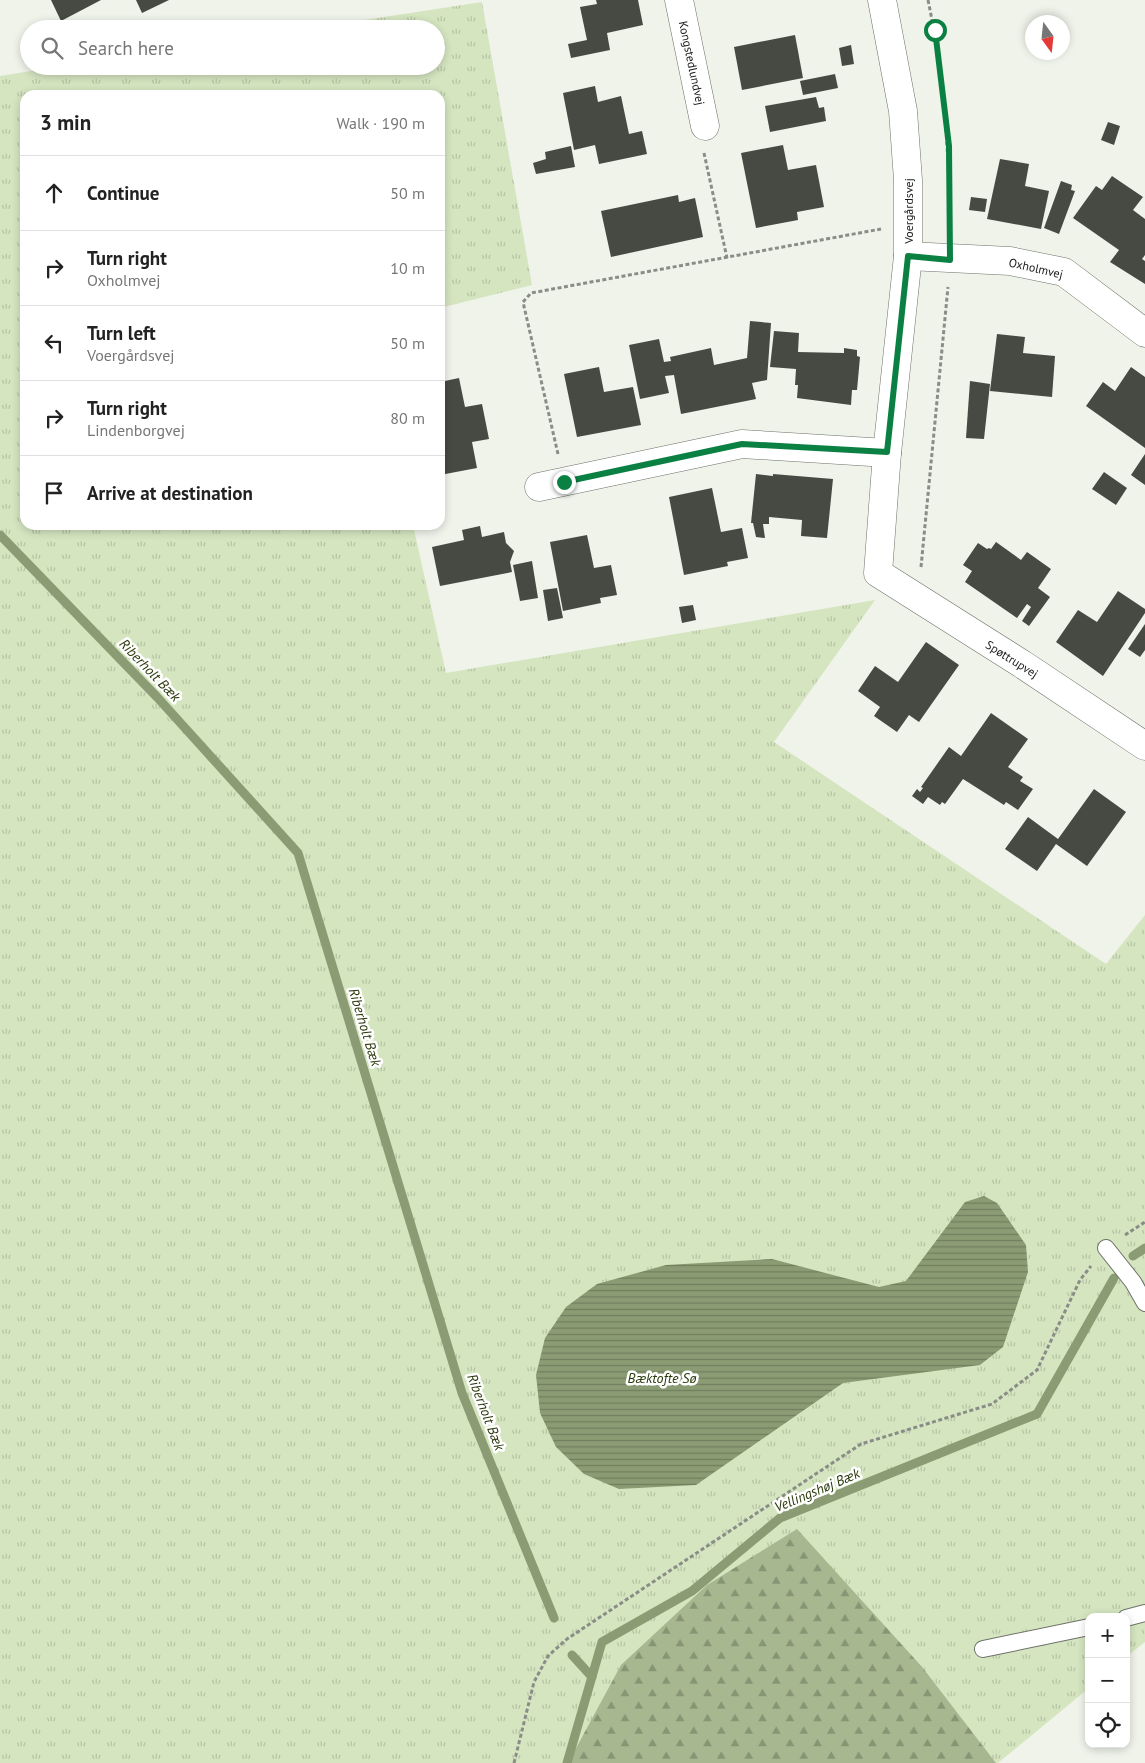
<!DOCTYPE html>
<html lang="en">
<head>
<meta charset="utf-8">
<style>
	body { margin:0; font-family:"PT Sans",sans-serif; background:#f6f6f6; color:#222 }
	.controls { position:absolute; right:15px; bottom:15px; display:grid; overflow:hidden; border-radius:10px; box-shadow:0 2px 8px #0003 }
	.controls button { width:45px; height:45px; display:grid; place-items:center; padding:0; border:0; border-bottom:1px solid #e0e0e0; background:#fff; color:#222; font:25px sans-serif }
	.compass { position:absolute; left:1025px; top:15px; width:45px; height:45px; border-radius:50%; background:#fff; box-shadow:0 2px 8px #0003; rotate:165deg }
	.stop { position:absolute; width:15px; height:15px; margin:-11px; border:4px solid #0b8043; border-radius:50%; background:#fff }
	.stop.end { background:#0b8043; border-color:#fff; box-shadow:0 1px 5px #0008 }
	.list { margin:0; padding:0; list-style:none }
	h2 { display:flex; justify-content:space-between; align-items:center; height:65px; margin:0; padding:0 20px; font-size:21px }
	h2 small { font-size:16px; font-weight:400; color:#767676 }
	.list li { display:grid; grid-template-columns:32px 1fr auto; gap:15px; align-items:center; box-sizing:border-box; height:75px; padding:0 20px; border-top:1px solid #e0e0e0 }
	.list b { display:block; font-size:19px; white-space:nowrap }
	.list p { margin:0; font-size:16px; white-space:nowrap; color:#767676 }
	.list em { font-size:16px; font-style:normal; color:#767676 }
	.icon { flex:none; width:28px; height:28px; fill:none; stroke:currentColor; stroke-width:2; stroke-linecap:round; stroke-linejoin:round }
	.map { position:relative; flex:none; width:1145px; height:1763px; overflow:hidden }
	.search { position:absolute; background:#fff; box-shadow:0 2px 8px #0003; left:20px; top:20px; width:425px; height:55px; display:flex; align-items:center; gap:12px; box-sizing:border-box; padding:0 18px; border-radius:28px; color:#767676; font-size:19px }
	.panel { position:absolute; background:#fff; box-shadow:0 2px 8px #0003; left:20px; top:90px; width:425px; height:440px; border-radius:15px }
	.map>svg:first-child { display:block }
	.grass { fill:url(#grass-tufts) }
	.forest { fill:url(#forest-firs) }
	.water { fill:url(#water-rules) }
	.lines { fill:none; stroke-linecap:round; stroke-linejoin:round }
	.stream { stroke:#8b9c74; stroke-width:9 }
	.building { fill:#464a42 }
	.lane-casing { stroke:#6e7269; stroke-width:18 }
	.street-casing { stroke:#6e7269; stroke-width:29 }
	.path { stroke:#8a8d87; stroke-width:3; stroke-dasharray:4 2.5; stroke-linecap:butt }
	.lane { stroke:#fff; stroke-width:16 }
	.street { stroke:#fff; stroke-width:28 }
	.route { stroke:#0b8043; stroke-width:6 }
	.labels { text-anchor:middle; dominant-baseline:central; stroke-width:5; stroke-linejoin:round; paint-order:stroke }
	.street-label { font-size:12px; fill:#181a17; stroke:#fff }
	.water-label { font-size:14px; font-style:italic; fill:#2b3a0c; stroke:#fff }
</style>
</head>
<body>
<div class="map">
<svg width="1145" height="1763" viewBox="0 0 1145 1763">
	<defs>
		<pattern id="grass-tufts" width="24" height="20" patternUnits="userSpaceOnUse" patternTransform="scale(1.25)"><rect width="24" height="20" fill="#d5e5c0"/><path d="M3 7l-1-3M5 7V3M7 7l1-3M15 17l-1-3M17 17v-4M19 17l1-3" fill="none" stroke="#b6c4a4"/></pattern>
		<pattern id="forest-firs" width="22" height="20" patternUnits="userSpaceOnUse" patternTransform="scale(1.25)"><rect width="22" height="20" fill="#a7b890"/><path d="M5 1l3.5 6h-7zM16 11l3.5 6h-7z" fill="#879575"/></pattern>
		<pattern id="water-rules" width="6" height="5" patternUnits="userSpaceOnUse" patternTransform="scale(1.25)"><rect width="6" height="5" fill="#8b9c74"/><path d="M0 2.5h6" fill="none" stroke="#717e5e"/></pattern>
	</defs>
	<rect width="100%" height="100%" fill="#eff3ea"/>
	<polygon class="grass" points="482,2 532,285 440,308 440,95 25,95 25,525 413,525 446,673 875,600 774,742 1106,964 1145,915 1145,1642 1126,1657 1126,1617 1089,1617 1089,1688 998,1763 996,1763 923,1668 570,1759 568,1763 0,1763 0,76 62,66 436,66 436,29 306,29"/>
	<polygon class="forest" points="797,1529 923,1668 996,1763 568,1763 621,1665 707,1585"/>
	<polygon class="water" points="984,1196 997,1203 1026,1245 1028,1272 1003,1347 980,1365 843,1383 696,1485 619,1489 584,1474 556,1447 540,1413 536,1375 545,1338 566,1307 597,1284 666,1265 772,1259 879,1287 906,1281 965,1202"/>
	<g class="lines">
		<g class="stream">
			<polyline points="0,535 157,697 298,853 462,1393 554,1618"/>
			<polyline points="1133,1256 1145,1248"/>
			<polyline points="572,1655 592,1677"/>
			<polyline points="567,1763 602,1642 692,1591 780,1518 1037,1414 1114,1278"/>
		</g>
	</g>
	<g class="building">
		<polygon points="51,0 101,0 61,21"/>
		<polygon points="136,0 169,0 142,13"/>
		<polygon points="596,0 638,0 643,25 607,33 610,50 571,58 568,44 587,40 580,7 597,4"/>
		<polygon points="795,35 803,78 742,90 734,47"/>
		<polygon points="851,45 854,64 842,66 839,48"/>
		<polygon points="835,74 838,88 803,95 800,81"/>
		<polygon points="595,86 598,102 621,96 629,134 642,131 647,154 599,164 595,145 574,150 563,93"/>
		<polygon points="816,97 819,108 824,107 826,121 770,132 765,106"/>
		<polygon points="1108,122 1120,126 1114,145 1101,140"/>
		<polygon points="783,145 788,170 816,165 824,207 797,212 798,220 756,228 741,153"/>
		<polygon points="571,146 575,167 536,174 533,163 546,159 545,152"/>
		<polygon points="1000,159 1029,164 1025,186 1049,191 1041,229 987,219"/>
		<polygon points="1112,176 1143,197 1133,210 1145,219 1145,255 1142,259 1145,261 1145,284 1110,262 1119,250 1073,218 1096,186 1102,190"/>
		<polygon points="1061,181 1072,185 1071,190 1075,191 1059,234 1044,228"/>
		<polygon points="678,195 679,202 695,198 703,237 611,257 601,211"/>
		<polygon points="971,197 987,199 985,212 969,210"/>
		<polygon points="750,321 771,323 767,380 752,383 756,399 681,414 674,375 665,376 669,393 640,399 629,345 659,339 664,362 671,361 670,357 711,348 714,365 747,358"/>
		<polygon points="774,331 799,333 798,352 844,353 844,348 857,350 857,356 860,357 857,390 852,390 851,405 797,398 798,385 795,385 796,369 770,367"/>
		<polygon points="997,334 1025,337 1023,353 1055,356 1052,397 990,391"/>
		<polygon points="599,367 604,392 633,387 641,425 577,437 564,374"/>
		<polygon points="1131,367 1145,377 1145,448 1086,406 1103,382 1115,391"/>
		<polygon points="459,378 465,407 482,404 489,439 472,442 477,468 440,475 440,382"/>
		<polygon points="970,381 990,384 984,439 966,438"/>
		<polygon points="1145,454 1145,485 1131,475"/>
		<polygon points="1104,472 1127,488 1116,505 1092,489"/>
		<polygon points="756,474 773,476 773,474 833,479 827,538 801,536 802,520 769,517 769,524 763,524 765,538 756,537 753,523 751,523"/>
		<polygon points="712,488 721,532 742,528 748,558 727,562 728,566 684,575 669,497"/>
		<polygon points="480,526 482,537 504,532 506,543 514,551 510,562 512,572 440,586 432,547 464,540 462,530"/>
		<polygon points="587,535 594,568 611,565 617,595 600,598 601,603 563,611 550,542"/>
		<polygon points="996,542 1021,560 1027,552 1051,569 1038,588 1050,597 1029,626 1022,621 1031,607 1027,604 1017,618 965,582 972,571 963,565 978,543 987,549 989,548 991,549"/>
		<polygon points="532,561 538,598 520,601 513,565"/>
		<polygon points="557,588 563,618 548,621 543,590"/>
		<polygon points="1118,591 1145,609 1145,613 1103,676 1056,642 1078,610 1097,622"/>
		<polygon points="693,605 696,620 682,623 679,607"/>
		<polygon points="1145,624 1145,650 1140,657 1128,649"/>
		<polygon points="926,642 959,665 919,722 909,715 897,732 874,716 880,707 858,691 875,666 898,682"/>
		<polygon points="991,713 1028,739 1008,767 1023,777 1020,781 1033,789 1018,810 1006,802 1004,805 963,779 945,804 942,802 940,805 928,797 923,804 912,796 917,789 920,792 923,788 921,787 949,747 961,756"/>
		<polygon points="1094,789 1126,812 1087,866 1056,844 1037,871 1005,849 1028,817 1058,839"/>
	</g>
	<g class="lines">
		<g class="lane-casing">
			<g id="lane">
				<polyline points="1106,1248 1133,1282 1145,1303"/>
				<polyline points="1126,1618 1145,1613"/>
				<polyline points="983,1649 1089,1627"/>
			</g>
		</g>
		<g class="street-casing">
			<g id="street">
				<polyline points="679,0 705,126"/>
				<polyline points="882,0 903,111 908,180 908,256 887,453 878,573 1022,664 1145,746"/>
				<polyline points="908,256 1010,261 1064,272 1145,333"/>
				<polyline points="539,487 742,444 887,453"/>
			</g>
		</g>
		<g class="path">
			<path d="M928,0C944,77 949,152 950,230"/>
			<polyline points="704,153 727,258"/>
			<polyline points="558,454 523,302 531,293 881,229"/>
			<polyline points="921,567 948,287"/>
			<polyline points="1125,1235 1145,1222"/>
			<polyline points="514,1763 534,1682 548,1656 567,1639 861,1444 992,1404 1037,1370 1080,1280 1091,1266"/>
		</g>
		<use href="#lane" class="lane"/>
		<use href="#street" class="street"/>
	</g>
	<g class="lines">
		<polyline class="route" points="564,482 742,444 887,452 908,256 950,260 949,146 935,30"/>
	</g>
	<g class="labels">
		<g class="street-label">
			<text transform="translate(692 63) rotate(78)">Kongstedlundvej</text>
			<text transform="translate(908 211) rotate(-90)">Voergårdsvej</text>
			<text transform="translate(1036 268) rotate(13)">Oxholmvej</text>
			<text transform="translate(1012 659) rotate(32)">Spøttrupvej</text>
		</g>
		<g class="water-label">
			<text transform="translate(150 670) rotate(46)">Riberholt Bæk</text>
			<text transform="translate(365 1027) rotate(73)">Riberholt Bæk</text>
			<text x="662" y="1378">Bæktofte Sø</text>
			<text transform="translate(486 1412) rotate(69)">Riberholt Bæk</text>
			<text transform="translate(817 1490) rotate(-23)">Vellingshøj Bæk</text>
		</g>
	</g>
</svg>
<div class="controls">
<button>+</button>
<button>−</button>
<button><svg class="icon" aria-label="locate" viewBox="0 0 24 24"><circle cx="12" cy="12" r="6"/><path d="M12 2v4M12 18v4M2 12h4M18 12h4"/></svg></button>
</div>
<svg class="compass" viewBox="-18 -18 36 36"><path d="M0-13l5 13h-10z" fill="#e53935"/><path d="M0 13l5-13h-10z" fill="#767676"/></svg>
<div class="stop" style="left:935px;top:30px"></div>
<div class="stop end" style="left:564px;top:482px"></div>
<div class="search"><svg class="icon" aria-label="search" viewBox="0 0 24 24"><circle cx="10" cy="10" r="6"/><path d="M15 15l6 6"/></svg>Search here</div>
<section class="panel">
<h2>3 min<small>Walk · 190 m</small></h2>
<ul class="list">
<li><svg class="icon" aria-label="ahead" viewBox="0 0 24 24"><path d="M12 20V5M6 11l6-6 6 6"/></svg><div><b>Continue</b></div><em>50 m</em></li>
<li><svg class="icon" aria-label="right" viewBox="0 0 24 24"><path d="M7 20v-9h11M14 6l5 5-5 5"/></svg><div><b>Turn right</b><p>Oxholmvej</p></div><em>10 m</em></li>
<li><svg class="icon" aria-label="left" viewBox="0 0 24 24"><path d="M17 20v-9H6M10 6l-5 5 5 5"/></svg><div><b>Turn left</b><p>Voergårdsvej</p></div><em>50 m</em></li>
<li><svg class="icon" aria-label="right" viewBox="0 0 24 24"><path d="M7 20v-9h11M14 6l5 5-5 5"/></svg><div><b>Turn right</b><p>Lindenborgvej</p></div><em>80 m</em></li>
<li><svg class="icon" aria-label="arrive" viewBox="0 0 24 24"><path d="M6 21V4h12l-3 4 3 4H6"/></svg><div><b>Arrive at destination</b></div></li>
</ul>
</section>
</div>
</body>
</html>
